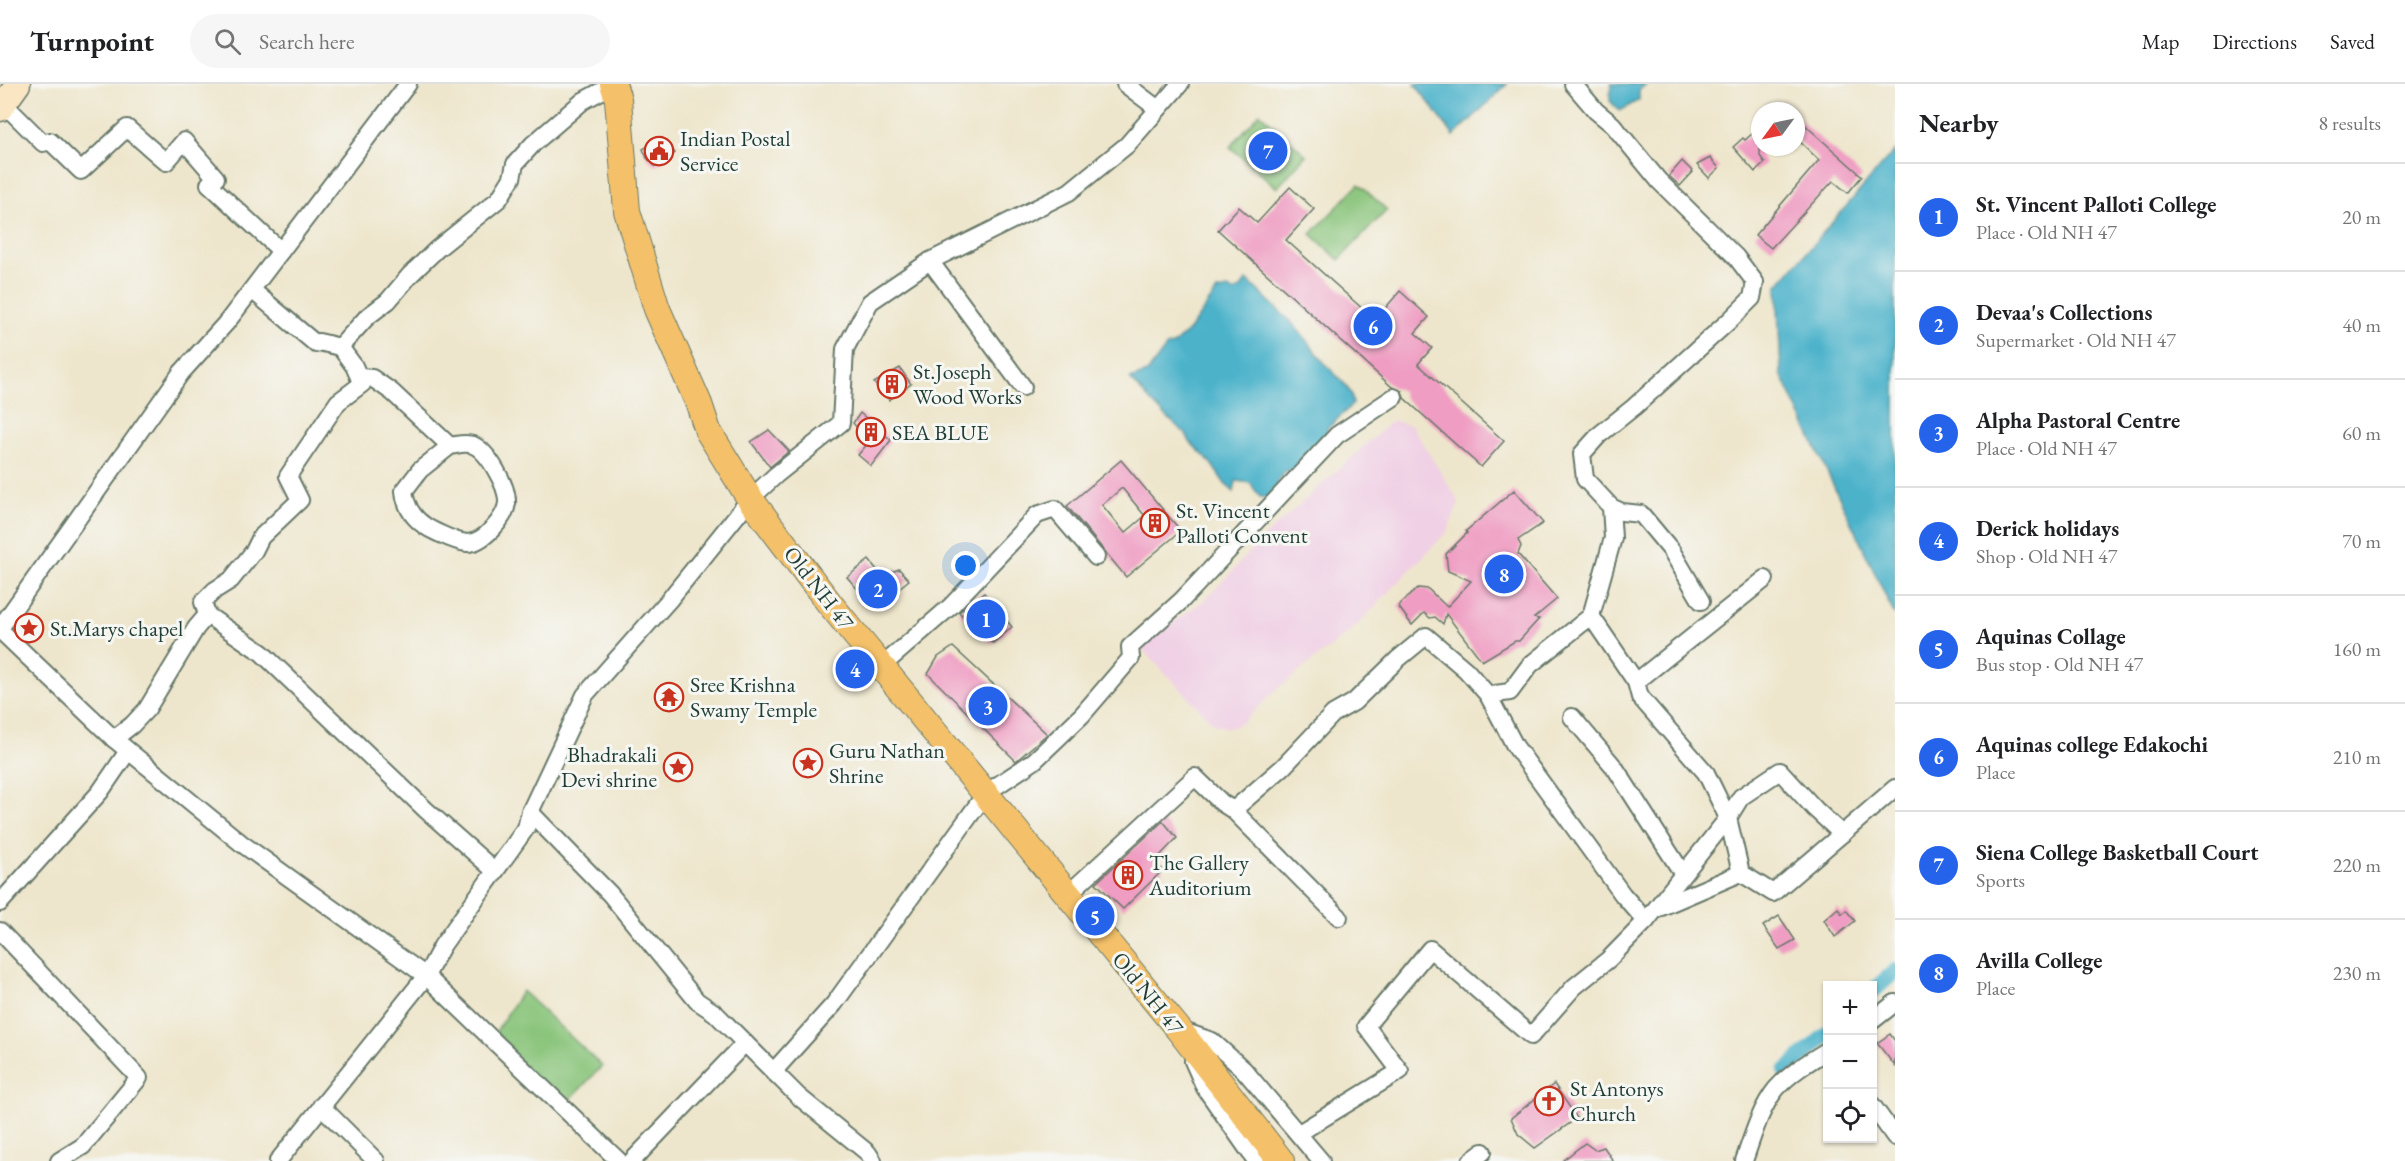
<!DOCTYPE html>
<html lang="en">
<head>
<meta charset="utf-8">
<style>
	body { margin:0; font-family:"EB Garamond",serif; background:#f6f6f6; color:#202124 }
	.controls { position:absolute; right:18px; bottom:18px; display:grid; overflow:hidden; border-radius:0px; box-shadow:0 2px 4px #0004 }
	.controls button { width:54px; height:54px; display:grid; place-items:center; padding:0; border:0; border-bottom:2px solid #e0e0e0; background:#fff; color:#202124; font:30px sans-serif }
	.compass { position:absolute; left:1751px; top:18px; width:54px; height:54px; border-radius:50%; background:#fff; box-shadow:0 2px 4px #0004; rotate:237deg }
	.you { position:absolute; left:966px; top:482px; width:21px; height:21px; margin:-15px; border:4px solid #fff; border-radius:50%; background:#1a73e8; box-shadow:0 0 0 9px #1a73e833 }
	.badge { display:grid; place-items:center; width:39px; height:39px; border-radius:50%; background:#2563eb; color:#fff; font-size:20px; font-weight:700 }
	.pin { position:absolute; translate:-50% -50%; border:3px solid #fff; box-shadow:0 2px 6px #0006 }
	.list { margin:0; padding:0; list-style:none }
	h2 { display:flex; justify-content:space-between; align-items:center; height:78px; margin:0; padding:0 24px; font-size:26px }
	h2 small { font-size:20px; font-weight:400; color:#757577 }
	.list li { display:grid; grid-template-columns:39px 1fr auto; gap:18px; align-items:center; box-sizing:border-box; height:108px; padding:0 24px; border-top:2px solid #e0e0e0 }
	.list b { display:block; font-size:22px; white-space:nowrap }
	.list p { margin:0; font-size:20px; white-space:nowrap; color:#757577 }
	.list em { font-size:20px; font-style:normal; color:#757577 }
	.icon { flex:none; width:33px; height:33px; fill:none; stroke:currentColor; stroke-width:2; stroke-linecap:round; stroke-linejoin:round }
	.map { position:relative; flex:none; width:1895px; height:1077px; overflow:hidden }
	header { display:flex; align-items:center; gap:36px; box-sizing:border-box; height:84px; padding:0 30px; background:#fff; border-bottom:2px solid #e0e0e0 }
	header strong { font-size:28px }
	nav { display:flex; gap:33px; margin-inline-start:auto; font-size:21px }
	.search { width:420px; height:54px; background:#f6f6f6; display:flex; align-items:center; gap:15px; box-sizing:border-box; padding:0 21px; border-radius:33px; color:#757577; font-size:22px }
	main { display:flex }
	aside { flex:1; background:#fff }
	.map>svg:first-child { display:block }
	.built { fill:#f0d0e5 }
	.green { fill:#89c47a; stroke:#548057; stroke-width:1.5 }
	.water { fill:#4bb2ca; stroke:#35787f; stroke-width:1.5 }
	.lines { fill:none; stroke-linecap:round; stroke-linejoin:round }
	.canal { stroke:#4bb2ca; stroke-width:16 }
	.building { fill:#ef9dc2; fill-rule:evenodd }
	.street-casing { stroke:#677869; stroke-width:20 }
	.secondary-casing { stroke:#677869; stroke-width:27 }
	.primary-casing { stroke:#677869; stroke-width:28 }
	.street { stroke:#fff; stroke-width:16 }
	.secondary { stroke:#fbe6c3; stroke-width:24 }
	.primary { stroke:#f4c16a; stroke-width:26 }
	.labels { text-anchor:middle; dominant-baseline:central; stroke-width:6; stroke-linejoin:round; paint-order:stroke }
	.poi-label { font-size:22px; fill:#1f3d34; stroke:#f6f6f2; text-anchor:start }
	.street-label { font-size:22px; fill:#1f3d34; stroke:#f6f6f2 }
</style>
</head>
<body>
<header>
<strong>Turnpoint</strong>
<div class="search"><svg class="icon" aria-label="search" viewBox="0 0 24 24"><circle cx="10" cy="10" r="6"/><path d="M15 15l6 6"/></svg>Search here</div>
<nav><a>Map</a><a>Directions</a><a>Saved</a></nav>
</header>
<main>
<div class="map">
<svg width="1895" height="1077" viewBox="0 0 1895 1077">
	<rect width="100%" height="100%" fill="#f6f6f2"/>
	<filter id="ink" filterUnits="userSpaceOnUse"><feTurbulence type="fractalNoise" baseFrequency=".0167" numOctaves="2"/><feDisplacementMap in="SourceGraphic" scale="12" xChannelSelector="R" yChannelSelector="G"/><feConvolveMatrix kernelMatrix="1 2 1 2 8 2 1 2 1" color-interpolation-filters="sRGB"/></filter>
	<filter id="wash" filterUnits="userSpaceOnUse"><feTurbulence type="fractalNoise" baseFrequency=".008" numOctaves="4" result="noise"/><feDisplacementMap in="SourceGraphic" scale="24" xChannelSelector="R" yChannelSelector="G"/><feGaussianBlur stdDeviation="1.35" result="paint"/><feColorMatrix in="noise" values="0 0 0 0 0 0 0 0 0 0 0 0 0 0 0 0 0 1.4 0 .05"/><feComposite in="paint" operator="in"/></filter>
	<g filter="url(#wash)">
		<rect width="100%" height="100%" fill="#eee6cc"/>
		<polygon class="built" points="1393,336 1412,342 1459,418 1448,447 1354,544 1275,607 1243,638 1231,644 1215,641 1139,562 1206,515 1264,453"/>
		<g class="green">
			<polygon points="1260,29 1306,71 1277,104 1230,63"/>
			<polygon points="1359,100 1387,126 1339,176 1311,150"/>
			<polygon points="522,907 602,982 564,1022 493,952"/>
		</g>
		<g class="water">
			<polygon points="1415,0 1507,0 1454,52"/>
			<polygon points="1611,0 1647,0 1639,6 1639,16 1620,27 1610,17"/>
			<polygon points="1895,66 1895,532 1781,290 1777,202"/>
			<polygon points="1247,196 1295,242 1327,282 1343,298 1351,309 1353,320 1327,345 1326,357 1311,361 1311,368 1297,387 1287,386 1277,398 1279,408 1270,414 1260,413 1250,399 1236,397 1234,408 1225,400 1210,378 1190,358 1186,350 1161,328 1130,295 1147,289 1167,262 1173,261 1190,245 1217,207 1228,205 1234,208 1241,204"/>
		</g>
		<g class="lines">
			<g class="canal">
				<polyline points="1872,908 1895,887"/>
				<polyline points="1786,987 1828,949"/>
			</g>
		</g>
		<g id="blocks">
			<g class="building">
				<polygon points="1796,33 1862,92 1848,109 1833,97 1771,164 1755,151 1819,76 1796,54"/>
				<polygon points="1760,43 1760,72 1765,79 1755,88 1733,63 1743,54 1745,56"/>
				<polygon points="662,54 675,69 655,82 647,74 643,65"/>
				<polygon points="1710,74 1719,84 1709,94 1697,81"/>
				<polygon points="1682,77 1693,88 1680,102 1669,92"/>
				<polygon points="1290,103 1314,125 1286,156 1375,236 1400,207 1429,233 1415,249 1432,264 1418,280 1504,357 1481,383 1404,314 1402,307 1392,303 1218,146 1239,123 1257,139"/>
				<polygon points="900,284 911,300 889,316 874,299"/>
				<polygon points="860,329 891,356 871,382 858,371 869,358 853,339"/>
				<polygon points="769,346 789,367 770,383 751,358"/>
				<path d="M1121,376L1181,447L1126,493L1067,422ZM1122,404L1145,432L1125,449L1102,421Z"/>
				<polygon points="1514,406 1543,439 1518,456 1521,462 1518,470 1557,515 1534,534 1539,535 1519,557 1515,557 1482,577 1446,530 1443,540 1435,533 1430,534 1424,529 1412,541 1398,522 1418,504 1428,505 1447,523 1471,497 1448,487 1446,470 1467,449 1466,447"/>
				<polygon points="869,476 882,492 899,485 909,496 874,524 847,493"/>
				<polygon points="984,509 1012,543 993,559 984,554 959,528"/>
				<polygon points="953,563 1047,650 1016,677 928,590 938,573"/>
				<polygon points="1163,737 1177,754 1154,778 1163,786 1123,825 1096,799"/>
				<polygon points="1838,824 1842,830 1846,826 1855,837 1835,853 1824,836"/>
				<polygon points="1779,832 1795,856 1779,865 1763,842"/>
				<polygon points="1890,950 1895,957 1895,982 1877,959"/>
				<polygon points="1554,1000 1577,1034 1535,1064 1518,1050 1511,1034"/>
				<polygon points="1585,1059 1595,1066 1604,1063 1613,1077 1562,1077"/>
			</g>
		</g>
	</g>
	<g filter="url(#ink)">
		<use href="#blocks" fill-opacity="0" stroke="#677869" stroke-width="1.5"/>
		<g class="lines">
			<g class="street-casing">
				<g id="street">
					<polyline points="1125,0 1158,25"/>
					<polyline points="4,20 43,59 50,57 81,87 127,44 166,78 184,57 216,94 209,100 281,167"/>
					<polyline points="930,177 1023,303"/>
					<polyline points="252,206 316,260 319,258 340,263"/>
					<path d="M359,293L372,294L392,308L450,362C457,361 465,358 473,361C488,367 508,403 507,419C505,435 483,459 467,459C456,458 445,452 436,448C418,440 406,427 404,407L420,386L450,362"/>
					<polyline points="1611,423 1622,428 1641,430 1671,466 1701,517"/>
					<polyline points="207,531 203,518 215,506 231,496 254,467 261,453 300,416 288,392 338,318 362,300 354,282 340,263 367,233 388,217 410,191 437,165 499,115 512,94 515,80 533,60 583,17 614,0"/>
					<polyline points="1591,532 1636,598 1640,613 1706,689 1728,734 1741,789 1773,809 1842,750"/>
					<polyline points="0,544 181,289 227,238 408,0"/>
					<polyline points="0,546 114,655 241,759 426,892 619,1077"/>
					<polyline points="882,582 951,522 1037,431 1055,425 1096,473"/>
					<polyline points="1636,598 1765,495"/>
					<polyline points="1572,633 1615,684 1683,790"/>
					<polyline points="114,655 132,641 147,625 196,544 207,531 262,569 426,726 495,787"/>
					<polyline points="1233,726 1339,833"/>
					<polyline points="530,728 610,810 697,917 715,929 798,1012 868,1069 873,1077"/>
					<polyline points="1068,810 1195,693 1222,719 1233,726 1237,723 1283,683 1333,630 1354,618 1398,575 1426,552 1466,586 1488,611 1510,608 1530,581 1591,532 1613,454 1611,423 1585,395 1582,370 1599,351 1634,323 1730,236 1752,214 1755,198 1736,173 1659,97 1613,41 1596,27 1573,0"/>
					<polyline points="0,819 100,708 128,667"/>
					<polyline points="1659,824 1741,789"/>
					<polyline points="1646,837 1728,734 1741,713 1780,687 1815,725 1842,750 1895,704"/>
					<polyline points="0,847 139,994 83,1062 59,1077"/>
					<polyline points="1872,937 1895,919"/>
					<polyline points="1180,946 1212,957 1244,986 1321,1077"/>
					<polyline points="1193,977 1205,1004 1256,1077"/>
					<polyline points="773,988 834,920 986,709 1034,677 1082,631 1131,574 1130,563 1181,517 1337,351 1394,313"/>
					<polyline points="1872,1021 1895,1053"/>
					<polyline points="321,1022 376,1077"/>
					<polyline points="1299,1049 1400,987 1366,942 1430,865 1531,952 1574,903 1609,875 1646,837 1623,811 1515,662 1488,611"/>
					<polyline points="278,1077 426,892 442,862 526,744 530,728 585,611 669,516 750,415 776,391 841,339 845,265 870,218 930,177 1069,108 1127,61 1180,0"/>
					<polyline points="632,1077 745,959"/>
					<polyline points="1471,1077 1483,1068"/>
					<path d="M1744,1077C1752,1054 1760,1025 1776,1005C1790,989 1810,977 1828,966"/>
				</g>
			</g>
			<g class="secondary-casing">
				<polyline id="secondary" points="0,25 18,0"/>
			</g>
			<g class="primary-casing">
				<polyline id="primary" points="613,0 618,15 627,127 657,225 699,320 708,347 750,415 830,520 1179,946 1281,1077"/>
			</g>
			<use href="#street" class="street"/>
			<use href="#secondary" class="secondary"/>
			<use href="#primary" class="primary"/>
		</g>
	</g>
	<defs>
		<g id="civic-ring" transform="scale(1.5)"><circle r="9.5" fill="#f6f6f2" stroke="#c8321e" stroke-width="1.5"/><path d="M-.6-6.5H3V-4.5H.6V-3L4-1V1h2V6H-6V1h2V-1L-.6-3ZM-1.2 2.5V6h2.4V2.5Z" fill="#c8321e"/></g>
		<g id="building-ring" transform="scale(1.5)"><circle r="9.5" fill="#f6f6f2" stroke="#c8321e" stroke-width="1.5"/><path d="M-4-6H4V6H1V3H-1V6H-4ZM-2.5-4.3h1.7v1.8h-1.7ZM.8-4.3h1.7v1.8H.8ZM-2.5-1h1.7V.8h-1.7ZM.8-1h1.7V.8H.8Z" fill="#c8321e"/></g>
		<g id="sight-ring" transform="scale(1.5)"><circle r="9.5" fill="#f6f6f2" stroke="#c8321e" stroke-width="1.5"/><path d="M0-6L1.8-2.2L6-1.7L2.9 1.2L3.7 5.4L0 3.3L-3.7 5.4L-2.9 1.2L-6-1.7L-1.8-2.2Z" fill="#c8321e"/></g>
		<g id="temple-ring" transform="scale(1.5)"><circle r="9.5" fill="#f6f6f2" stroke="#c8321e" stroke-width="1.5"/><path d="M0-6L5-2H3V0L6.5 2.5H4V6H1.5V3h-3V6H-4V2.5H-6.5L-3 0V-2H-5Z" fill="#c8321e"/></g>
		<g id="church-ring" transform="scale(1.5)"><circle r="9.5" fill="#f6f6f2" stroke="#c8321e" stroke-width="1.5"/><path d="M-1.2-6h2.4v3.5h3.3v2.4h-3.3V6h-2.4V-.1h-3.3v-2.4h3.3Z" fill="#c8321e"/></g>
	</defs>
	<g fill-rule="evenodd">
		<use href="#civic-ring" x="659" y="67"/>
		<use href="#building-ring" x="892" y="300"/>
		<use href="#building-ring" x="871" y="348"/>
		<use href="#building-ring" x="1155" y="439"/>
		<use href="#sight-ring" x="29" y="544"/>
		<use href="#temple-ring" x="669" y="613"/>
		<use href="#sight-ring" x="808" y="679"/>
		<use href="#sight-ring" x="678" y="683"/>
		<use href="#building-ring" x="1128" y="791"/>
		<use href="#church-ring" x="1549" y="1017"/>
	</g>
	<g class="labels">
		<g class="poi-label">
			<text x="680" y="54">Indian Postal<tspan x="680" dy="25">Service</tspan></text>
			<text x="913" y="287">St.Joseph<tspan x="913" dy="25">Wood Works</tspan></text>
			<text x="892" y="348">SEA BLUE</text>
			<text x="1176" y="426">St. Vincent<tspan x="1176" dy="25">Palloti Convent</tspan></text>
			<text x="50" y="544">St.Marys chapel</text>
			<text x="690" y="600">Sree Krishna<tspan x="690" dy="25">Swamy Temple</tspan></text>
			<text x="829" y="666">Guru Nathan<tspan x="829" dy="25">Shrine</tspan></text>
			<text x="657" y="670" text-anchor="end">Bhadrakali<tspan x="657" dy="25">Devi shrine</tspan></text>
			<text x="1149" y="778">The Gallery<tspan x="1149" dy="25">Auditorium</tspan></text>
			<text x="1570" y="1004">St Antonys<tspan x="1570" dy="25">Church</tspan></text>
		</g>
		<g class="street-label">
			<text transform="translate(819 504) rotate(52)">Old NH 47</text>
			<text transform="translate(1148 909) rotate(51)">Old NH 47</text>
		</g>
	</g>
</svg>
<div class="controls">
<button>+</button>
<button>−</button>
<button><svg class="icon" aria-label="locate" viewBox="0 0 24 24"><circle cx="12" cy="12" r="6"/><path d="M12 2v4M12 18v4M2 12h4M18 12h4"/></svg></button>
</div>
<svg class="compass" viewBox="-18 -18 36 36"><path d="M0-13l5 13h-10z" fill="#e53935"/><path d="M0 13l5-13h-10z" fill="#757577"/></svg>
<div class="you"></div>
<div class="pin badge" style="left:986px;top:535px">1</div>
<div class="pin badge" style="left:878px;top:505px">2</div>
<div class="pin badge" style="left:988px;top:622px">3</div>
<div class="pin badge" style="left:855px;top:585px">4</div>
<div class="pin badge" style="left:1095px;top:832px">5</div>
<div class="pin badge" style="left:1373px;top:242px">6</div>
<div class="pin badge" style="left:1268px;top:67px">7</div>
<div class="pin badge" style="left:1504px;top:490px">8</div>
</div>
<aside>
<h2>Nearby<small>8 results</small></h2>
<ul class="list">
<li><span class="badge">1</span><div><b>St. Vincent Palloti College</b><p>Place · Old NH 47</p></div><em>20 m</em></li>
<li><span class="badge">2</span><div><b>Devaa's Collections</b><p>Supermarket · Old NH 47</p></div><em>40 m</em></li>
<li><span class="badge">3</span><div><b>Alpha Pastoral Centre</b><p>Place · Old NH 47</p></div><em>60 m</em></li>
<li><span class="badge">4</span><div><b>Derick holidays</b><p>Shop · Old NH 47</p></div><em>70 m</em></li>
<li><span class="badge">5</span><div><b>Aquinas Collage</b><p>Bus stop · Old NH 47</p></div><em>160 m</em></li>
<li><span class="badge">6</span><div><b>Aquinas college Edakochi</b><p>Place</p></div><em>210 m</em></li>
<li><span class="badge">7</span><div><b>Siena College Basketball Court</b><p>Sports</p></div><em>220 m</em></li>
<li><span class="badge">8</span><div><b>Avilla College</b><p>Place</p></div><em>230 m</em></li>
</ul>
</aside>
</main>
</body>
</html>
